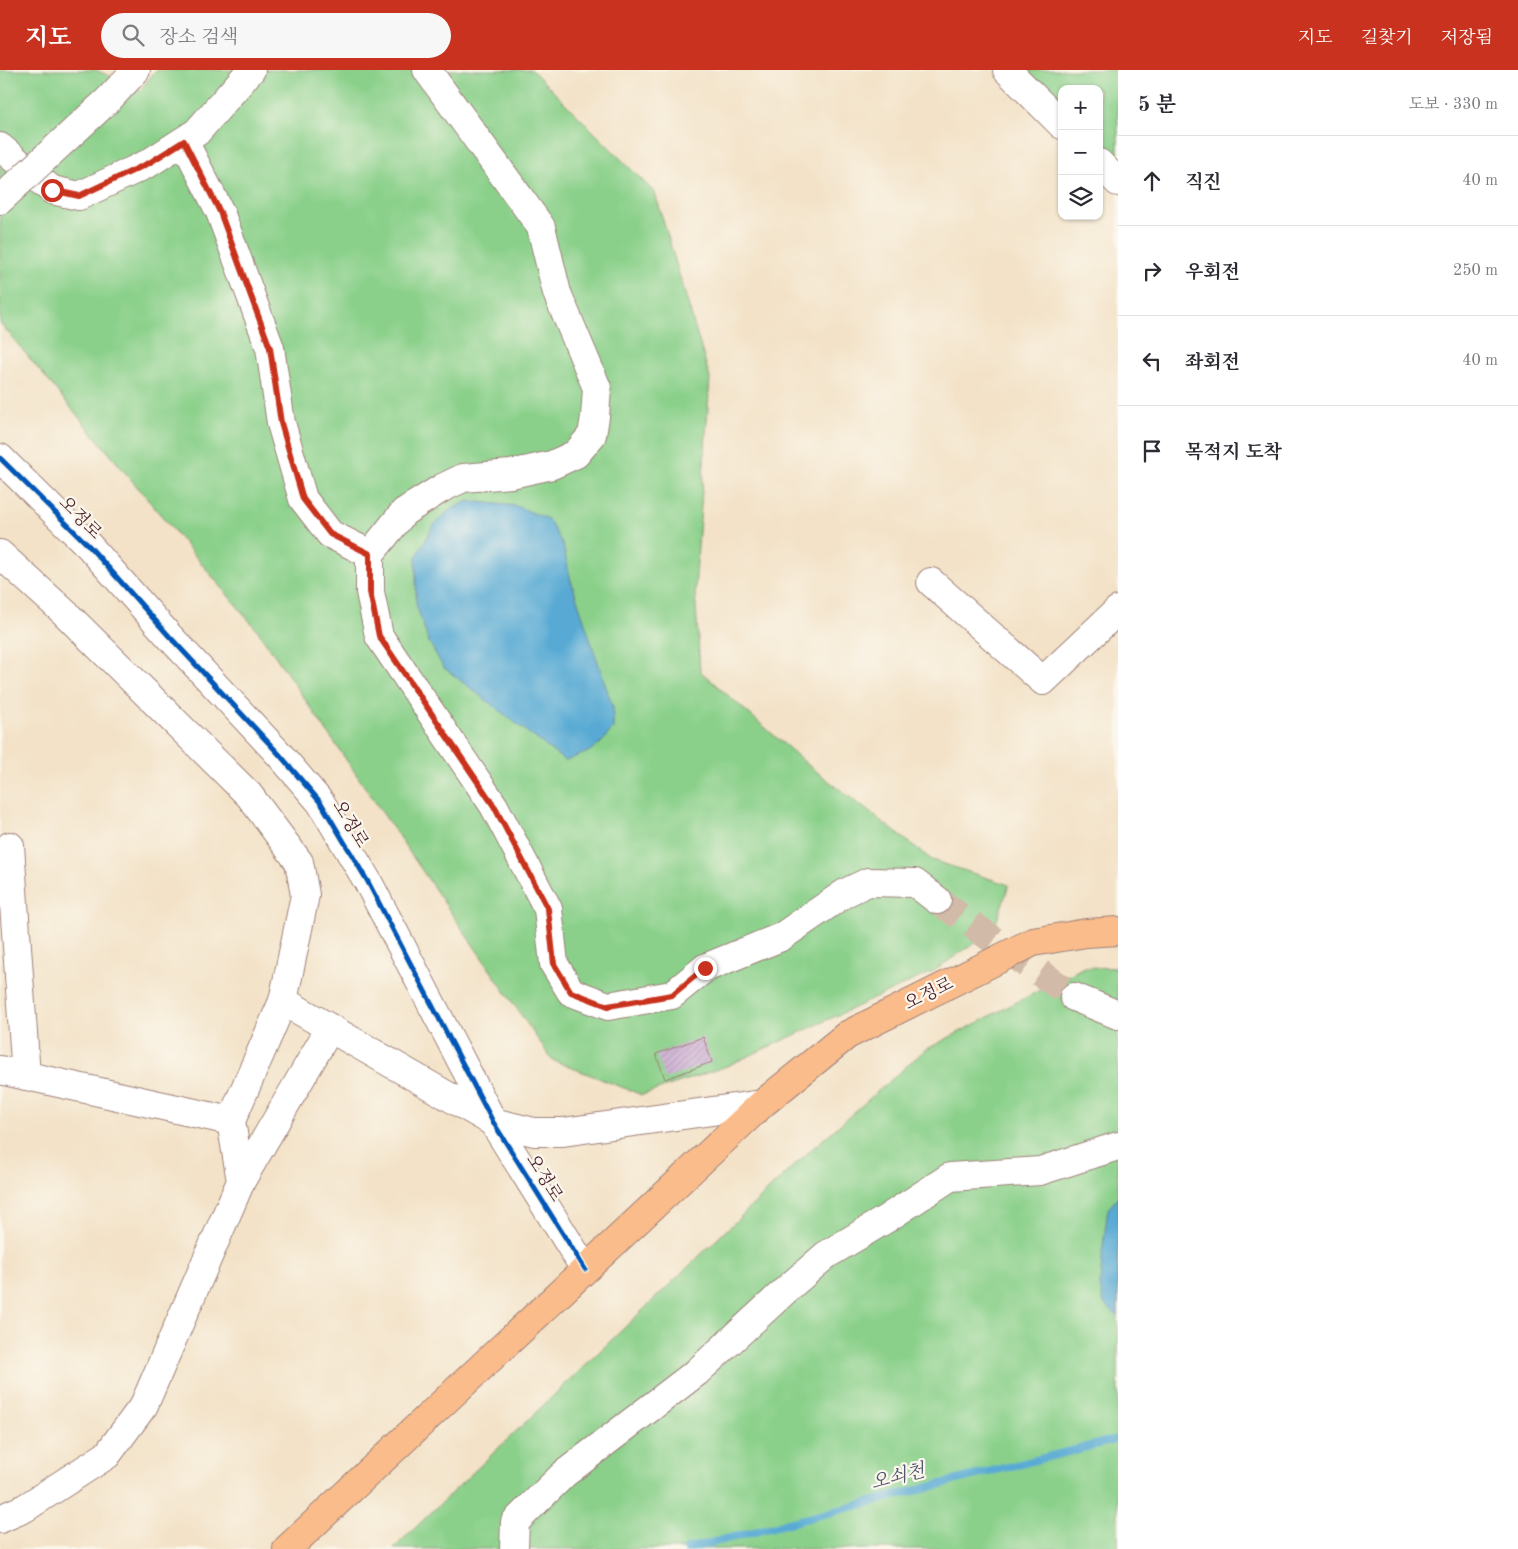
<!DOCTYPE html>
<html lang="ko">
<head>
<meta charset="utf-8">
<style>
	body { margin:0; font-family:"Old Standard TT","Noto Serif KR",serif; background:#f7f7f7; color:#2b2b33 }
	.controls { position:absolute; right:15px; top:15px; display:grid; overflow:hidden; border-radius:10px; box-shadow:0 1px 4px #0004 }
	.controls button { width:45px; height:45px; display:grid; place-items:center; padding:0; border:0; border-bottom:1px solid #e1e1e2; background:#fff; color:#2b2b33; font:25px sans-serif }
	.stop { position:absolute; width:15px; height:15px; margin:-11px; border:4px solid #c8321e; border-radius:50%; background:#fff }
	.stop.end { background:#c8321e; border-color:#fff; box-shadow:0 1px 5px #0008 }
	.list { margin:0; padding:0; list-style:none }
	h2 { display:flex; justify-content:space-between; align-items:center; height:65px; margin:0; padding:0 20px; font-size:21px }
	h2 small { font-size:16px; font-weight:400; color:#7c7c81 }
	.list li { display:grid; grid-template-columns:32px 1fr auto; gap:15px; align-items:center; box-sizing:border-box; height:90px; padding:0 20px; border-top:1px solid #e1e1e2 }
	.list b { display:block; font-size:19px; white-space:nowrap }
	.list em { font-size:16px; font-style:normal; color:#7c7c81 }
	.icon { flex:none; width:28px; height:28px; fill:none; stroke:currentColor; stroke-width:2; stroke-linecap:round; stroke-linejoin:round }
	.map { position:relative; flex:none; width:1118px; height:1479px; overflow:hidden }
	header { display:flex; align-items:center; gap:30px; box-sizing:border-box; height:70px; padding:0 25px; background:#c8321e; color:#fff }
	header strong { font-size:24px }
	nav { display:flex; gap:28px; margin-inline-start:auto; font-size:18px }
	.search { width:350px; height:45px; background:#f7f7f7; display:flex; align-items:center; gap:12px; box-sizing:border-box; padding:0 18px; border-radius:28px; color:#7c7c81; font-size:19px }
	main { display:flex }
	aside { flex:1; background:#fff }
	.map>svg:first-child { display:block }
	.green { fill:#8ad08a; stroke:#6a785a }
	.water { fill:#59aad4; stroke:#526480 }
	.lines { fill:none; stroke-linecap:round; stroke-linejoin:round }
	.stream { stroke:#59aad4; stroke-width:8 }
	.building { fill:url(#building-hatch) }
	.minor-tunnel { stroke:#d1bba8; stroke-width:28; stroke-dasharray:28 14; stroke-linecap:butt }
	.minor-casing { stroke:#9e8079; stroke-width:30 }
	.major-casing { stroke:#9e8079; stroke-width:30 }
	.minor { stroke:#fff; stroke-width:28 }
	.major { stroke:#fabc8b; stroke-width:28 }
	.minor-bridge-casing { stroke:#9e8079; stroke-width:30; stroke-linecap:butt }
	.minor-bridge { stroke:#fff; stroke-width:28 }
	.cycleway-casing { stroke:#fbf7ec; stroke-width:8 }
	.cycleway { stroke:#0057b8; stroke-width:5 }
	.route { stroke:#c8321e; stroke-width:6 }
	.labels { text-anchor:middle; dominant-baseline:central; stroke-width:4.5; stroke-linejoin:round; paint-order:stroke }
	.street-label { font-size:18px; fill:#4a1f2b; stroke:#fbf7ec }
	.water-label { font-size:19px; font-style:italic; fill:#50576f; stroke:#fbf7ec }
</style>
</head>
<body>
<header>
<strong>지도</strong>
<div class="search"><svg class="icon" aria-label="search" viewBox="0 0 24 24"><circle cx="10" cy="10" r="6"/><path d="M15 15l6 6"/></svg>장소 검색</div>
<nav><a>지도</a><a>길찾기</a><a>저장됨</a></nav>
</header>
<main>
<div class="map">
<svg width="1118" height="1479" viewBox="0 0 1118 1479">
	<defs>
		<pattern id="building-hatch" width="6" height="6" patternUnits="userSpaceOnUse" patternTransform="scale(1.25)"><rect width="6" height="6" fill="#ccaed4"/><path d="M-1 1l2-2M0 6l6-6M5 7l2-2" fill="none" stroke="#a88dac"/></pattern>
	</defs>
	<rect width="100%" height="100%" fill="#fbf7ec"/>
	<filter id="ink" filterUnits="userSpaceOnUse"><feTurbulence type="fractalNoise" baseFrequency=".02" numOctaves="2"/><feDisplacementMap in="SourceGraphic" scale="10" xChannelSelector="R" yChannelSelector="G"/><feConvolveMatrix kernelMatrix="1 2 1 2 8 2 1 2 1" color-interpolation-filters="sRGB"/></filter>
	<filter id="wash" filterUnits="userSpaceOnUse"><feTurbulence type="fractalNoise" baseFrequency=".0096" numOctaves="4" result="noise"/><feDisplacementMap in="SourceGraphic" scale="20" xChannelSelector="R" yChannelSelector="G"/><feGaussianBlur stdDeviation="1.12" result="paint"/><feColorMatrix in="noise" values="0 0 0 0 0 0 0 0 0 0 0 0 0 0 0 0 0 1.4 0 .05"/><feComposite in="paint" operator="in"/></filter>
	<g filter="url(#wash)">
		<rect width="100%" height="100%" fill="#f3e2c7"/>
		<g class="green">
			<polygon points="0,0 96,0 140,20 156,0 532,0 655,123 710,308 695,519 700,601 808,695 932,790 1009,815 994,859 934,901 727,996 642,1025 552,990 258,561 0,253"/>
			<polygon points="1012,0 1118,0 1118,105 1099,86 1099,19 1062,19 1062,49"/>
			<polygon points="1084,897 1118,898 1118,1479 393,1479 804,1086 925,980"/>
		</g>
		<g class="water">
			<polygon points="468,431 516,436 548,449 563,475 571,511 613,638 613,658 601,673 588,682 565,691 443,597 428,570 416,534 416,487 433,456 448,441"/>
			<polygon points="1118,1127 1118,1246 1104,1234 1100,1216 1103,1176 1108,1139"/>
		</g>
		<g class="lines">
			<polyline class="stream" points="687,1479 1118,1369"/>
		</g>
		<g id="blocks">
			<polygon class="building" points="703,967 712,992 665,1009 656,984"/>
		</g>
	</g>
	<g filter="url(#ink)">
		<use href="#blocks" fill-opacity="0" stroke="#9e8079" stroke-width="1"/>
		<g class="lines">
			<polyline class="minor-tunnel" points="937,830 1074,927"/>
			<g class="minor-casing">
				<g id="minor">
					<polyline points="427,0 541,157 557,223 597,318 595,347 592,365 576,384 552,395 511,404 463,408 442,418 404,442 370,484 370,522 379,566 494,736 548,839 554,894 571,922 608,936 672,925 705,898 781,867 845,823 868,812 915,813 937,830"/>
					<polyline points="1007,0 1062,55"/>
					<polyline points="184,71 220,142 270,278 281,353 303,429 330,464 370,484"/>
					<polyline points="0,77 52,120 79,126 149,93 197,62 251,0"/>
					<polyline points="46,87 108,30 136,0"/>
					<polyline points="1099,93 1118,112"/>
					<polyline points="0,130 15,116"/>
					<polyline points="0,388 89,476 169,566 279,684 321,733 368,812 493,1052 585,1199"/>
					<polyline points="0,484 65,543 249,725 299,792 305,825 283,931 231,1051 241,1111 144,1335 107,1385 25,1438 0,1449"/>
					<polyline points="931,512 1043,611 1118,540"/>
					<polyline points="10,776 26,1006"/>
					<polyline points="1074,927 1118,945"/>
					<polyline points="283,931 493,1052 534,1062 563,1062 762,1034"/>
					<polyline points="0,1000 231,1051"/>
					<polyline points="241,1111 330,958"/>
					<polyline points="514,1479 515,1452 564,1404 697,1302 787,1219 826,1185 886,1149 950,1107 1040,1101 1118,1076"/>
				</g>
			</g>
			<g class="major-casing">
				<polyline id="major" points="287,1479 762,1034 847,965 1033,872 1086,863 1118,861"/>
			</g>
			<use href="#minor" class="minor"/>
			<use href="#major" class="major"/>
			<g class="minor-bridge-casing">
				<polyline id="minor-bridge" points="15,116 46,87"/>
			</g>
			<use href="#minor-bridge" class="minor-bridge"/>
			<g class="cycleway-casing">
				<polyline id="cycleway" points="0,388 89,476 169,566 279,684 321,733 368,812 493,1052 585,1199"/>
			</g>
			<use href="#cycleway" class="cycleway"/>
		</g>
	</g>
	<g class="lines" filter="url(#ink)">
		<polyline class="route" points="52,120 79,126 149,93 184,71 220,142 270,278 281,353 303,429 330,464 370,484 370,522 379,566 494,736 548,839 554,894 571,922 608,936 672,925 705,898"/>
	</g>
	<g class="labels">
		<g class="street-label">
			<text transform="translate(80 448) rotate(45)">오정로</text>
			<text transform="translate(350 754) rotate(59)">오정로</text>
			<text transform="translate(929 924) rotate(-26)">오정로</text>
			<text transform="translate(544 1108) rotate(58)">오정로</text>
		</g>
		<g class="water-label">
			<text transform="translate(898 1408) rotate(-14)">오쇠천</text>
		</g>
	</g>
</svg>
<div class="controls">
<button>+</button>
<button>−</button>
<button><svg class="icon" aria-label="layers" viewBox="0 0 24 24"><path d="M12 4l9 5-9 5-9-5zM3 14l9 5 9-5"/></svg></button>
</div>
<div class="stop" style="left:52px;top:120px"></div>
<div class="stop end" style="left:705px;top:898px"></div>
</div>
<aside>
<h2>5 분<small>도보 · 330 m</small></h2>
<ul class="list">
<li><svg class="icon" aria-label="ahead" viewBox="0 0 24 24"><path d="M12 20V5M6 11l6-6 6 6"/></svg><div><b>직진</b></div><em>40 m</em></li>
<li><svg class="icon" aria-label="right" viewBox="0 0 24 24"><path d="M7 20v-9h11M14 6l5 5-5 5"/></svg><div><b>우회전</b></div><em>250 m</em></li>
<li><svg class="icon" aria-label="left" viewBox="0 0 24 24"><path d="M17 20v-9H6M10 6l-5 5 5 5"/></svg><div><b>좌회전</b></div><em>40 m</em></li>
<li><svg class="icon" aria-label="arrive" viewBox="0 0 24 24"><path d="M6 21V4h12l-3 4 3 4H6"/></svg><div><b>목적지 도착</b></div></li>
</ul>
</aside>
</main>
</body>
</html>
